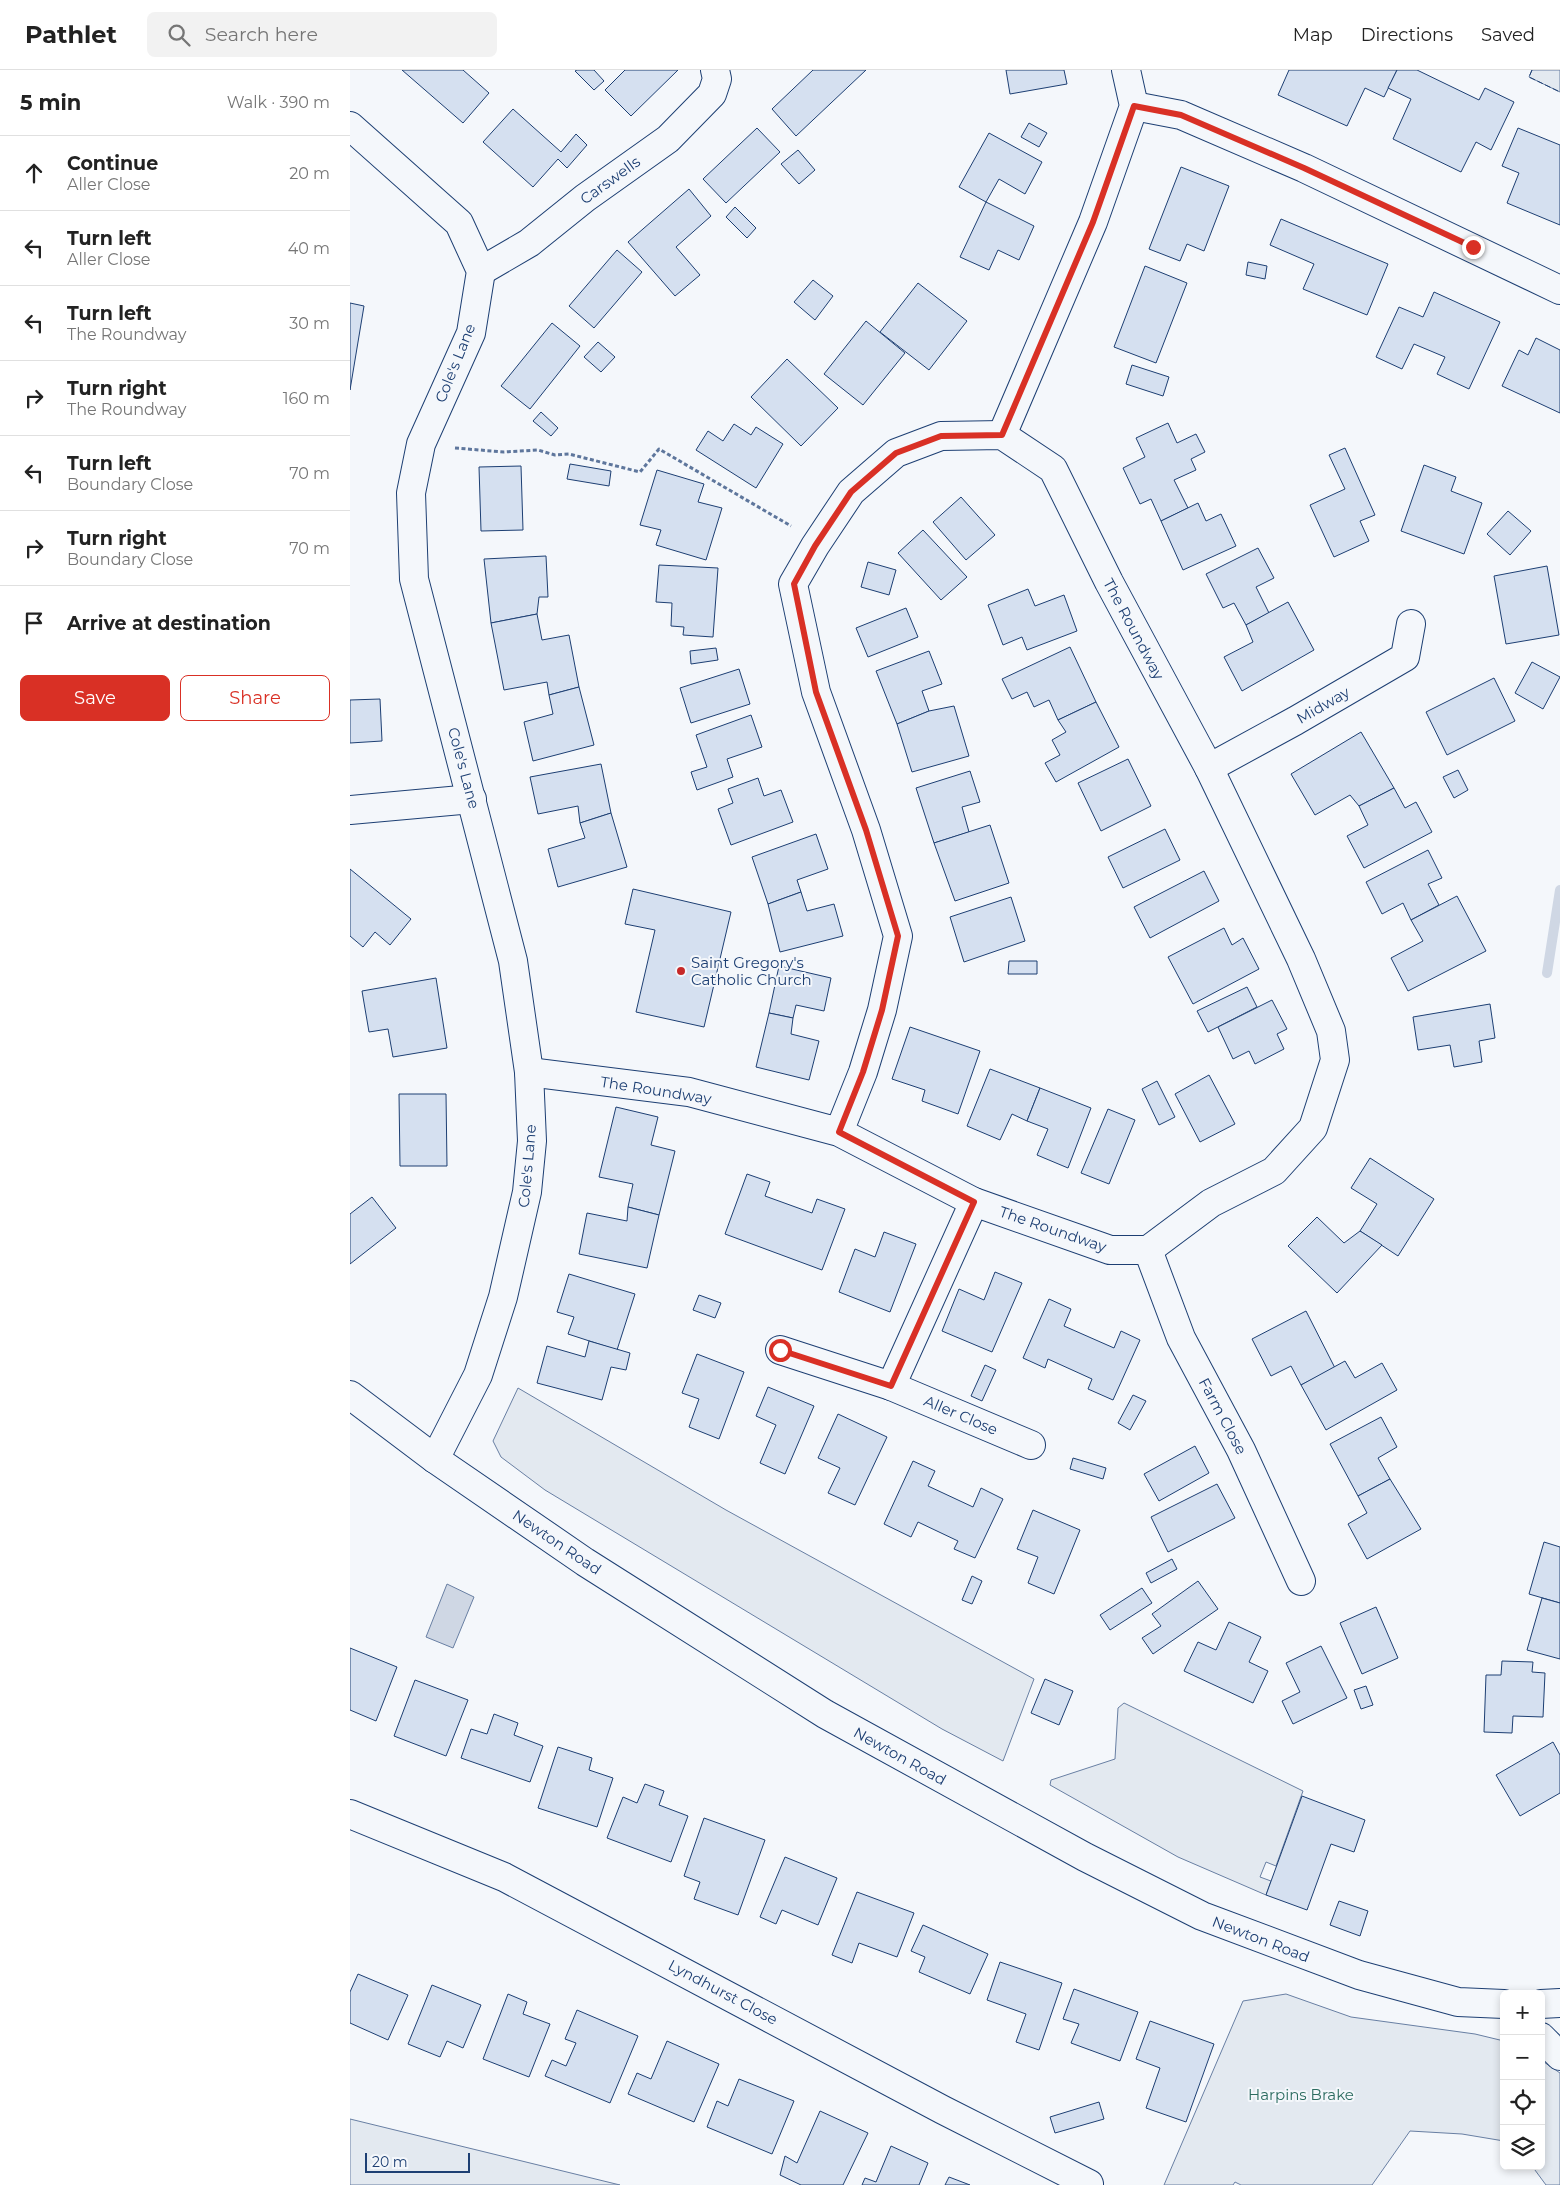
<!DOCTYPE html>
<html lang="en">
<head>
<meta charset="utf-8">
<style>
	body { margin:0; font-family:Montserrat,sans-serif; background:#f2f2f2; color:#222 }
	.controls { position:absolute; right:15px; bottom:15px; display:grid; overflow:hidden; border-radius:8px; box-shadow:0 2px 8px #0003 }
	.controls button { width:45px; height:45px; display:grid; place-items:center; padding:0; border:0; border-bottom:1px solid #e0e0e0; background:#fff; color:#222; font:25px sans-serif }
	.scale { position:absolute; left:15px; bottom:12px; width:105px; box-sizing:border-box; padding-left:5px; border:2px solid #1d3f73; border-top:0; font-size:14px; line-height:18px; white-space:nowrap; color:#1d3f73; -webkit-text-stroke:4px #f4f7fb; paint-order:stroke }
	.stop { position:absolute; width:15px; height:15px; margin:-11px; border:4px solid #d93025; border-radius:50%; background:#fff }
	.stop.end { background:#d93025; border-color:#fff; box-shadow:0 1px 5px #0008 }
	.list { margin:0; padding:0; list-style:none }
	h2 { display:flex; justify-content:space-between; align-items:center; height:65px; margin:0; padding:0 20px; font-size:21px }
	h2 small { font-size:16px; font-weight:400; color:#767676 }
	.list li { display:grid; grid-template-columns:32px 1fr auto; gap:15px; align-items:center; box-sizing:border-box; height:75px; padding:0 20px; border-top:1px solid #e0e0e0 }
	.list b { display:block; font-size:19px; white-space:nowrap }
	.list p { margin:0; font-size:16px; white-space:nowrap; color:#767676 }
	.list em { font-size:16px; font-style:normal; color:#767676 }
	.actions { display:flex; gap:10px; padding:15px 20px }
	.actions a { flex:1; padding:11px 0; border:1px solid #d93025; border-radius:8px; text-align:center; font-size:18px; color:#d93025 }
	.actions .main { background:#d93025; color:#fff }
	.icon { flex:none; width:28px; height:28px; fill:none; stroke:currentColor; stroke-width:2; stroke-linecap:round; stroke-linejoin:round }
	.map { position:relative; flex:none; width:1210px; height:2115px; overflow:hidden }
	header { display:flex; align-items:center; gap:30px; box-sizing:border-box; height:70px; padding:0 25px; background:#fff; border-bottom:1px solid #e0e0e0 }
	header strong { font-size:24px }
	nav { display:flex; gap:28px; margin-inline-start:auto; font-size:18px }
	.search { width:350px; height:45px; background:#f2f2f2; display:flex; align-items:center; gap:12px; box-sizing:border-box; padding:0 18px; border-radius:8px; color:#767676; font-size:19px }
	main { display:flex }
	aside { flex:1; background:#fff }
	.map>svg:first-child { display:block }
	.green { fill:#e3e9f0; stroke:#687fa3 }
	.water { fill:#cfd7e4; stroke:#687fa3 }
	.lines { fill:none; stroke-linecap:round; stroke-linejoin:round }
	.stream { stroke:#cfd7e4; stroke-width:10 }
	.building { fill:#d5e0f0; stroke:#1d3f73 }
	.minor-casing { stroke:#1d3f73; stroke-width:30 }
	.path { stroke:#5e769c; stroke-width:3; stroke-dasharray:4 2.5; stroke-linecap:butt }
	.minor { stroke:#f4f7fb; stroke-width:28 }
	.fence { stroke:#1d3f73; stroke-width:1; stroke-dasharray:6 2.5; stroke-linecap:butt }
	.route { stroke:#d93025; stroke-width:6 }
	.poi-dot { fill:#c62828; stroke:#f4f7fb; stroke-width:2 }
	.labels { text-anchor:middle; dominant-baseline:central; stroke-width:4; stroke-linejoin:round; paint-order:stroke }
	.street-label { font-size:15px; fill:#1d3f73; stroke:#f4f7fb }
	.poi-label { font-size:15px; fill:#1d3f73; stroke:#f4f7fb; text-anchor:start }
	.park-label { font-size:15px; fill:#2c6c60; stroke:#f4f7fb }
</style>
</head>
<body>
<header>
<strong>Pathlet</strong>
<div class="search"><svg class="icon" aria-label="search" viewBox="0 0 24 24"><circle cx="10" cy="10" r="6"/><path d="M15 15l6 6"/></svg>Search here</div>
<nav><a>Map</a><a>Directions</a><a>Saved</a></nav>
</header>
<main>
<aside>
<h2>5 min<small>Walk · 390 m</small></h2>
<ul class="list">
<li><svg class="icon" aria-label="ahead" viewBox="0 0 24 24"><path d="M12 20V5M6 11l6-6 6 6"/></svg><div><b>Continue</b><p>Aller Close</p></div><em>20 m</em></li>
<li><svg class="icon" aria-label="left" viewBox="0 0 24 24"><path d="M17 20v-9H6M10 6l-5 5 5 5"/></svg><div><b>Turn left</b><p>Aller Close</p></div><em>40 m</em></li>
<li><svg class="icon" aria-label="left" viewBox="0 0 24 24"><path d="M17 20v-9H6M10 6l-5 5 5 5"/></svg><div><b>Turn left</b><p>The Roundway</p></div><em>30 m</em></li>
<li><svg class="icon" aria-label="right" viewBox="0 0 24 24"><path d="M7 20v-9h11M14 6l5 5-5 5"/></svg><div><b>Turn right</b><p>The Roundway</p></div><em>160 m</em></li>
<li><svg class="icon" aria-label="left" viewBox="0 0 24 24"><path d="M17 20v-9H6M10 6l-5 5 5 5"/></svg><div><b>Turn left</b><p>Boundary Close</p></div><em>70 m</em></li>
<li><svg class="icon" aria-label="right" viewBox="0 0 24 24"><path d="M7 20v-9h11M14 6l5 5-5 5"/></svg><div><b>Turn right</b><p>Boundary Close</p></div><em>70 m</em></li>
<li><svg class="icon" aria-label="arrive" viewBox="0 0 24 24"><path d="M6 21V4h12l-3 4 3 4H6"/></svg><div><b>Arrive at destination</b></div></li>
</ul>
<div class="actions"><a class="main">Save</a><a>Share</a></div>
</aside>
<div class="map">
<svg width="1210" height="2115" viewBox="0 0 1210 2115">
	<rect width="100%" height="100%" fill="#f4f7fb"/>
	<g class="green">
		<polygon points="1182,0 1210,0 1210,22 1179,7"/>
		<polygon points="168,1318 376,1440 684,1609 653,1691 592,1659 195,1420 151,1387 143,1371"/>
		<polygon points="774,1633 953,1721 926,1796 916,1792 910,1807 921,1811 916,1825 828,1787 700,1715 701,1710 765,1689 768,1638"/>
		<polygon points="936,1924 1001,1947 1125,1964 1154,1971 1154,2071 1112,2064 1060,2061 1022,2115 891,2115 885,2112 883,2115 814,2115 893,1931"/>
		<polygon points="1191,1990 1210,2003 1210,2115 1196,2115 1182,2096 1191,2096"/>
		<polygon points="0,2049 270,2115 0,2115"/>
	</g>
	<polygon class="water" points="97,1514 124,1527 103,1578 76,1567"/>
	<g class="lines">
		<polyline class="stream" points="1197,903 1210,820"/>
	</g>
	<g class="building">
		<polygon points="52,0 113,0 139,23 113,53"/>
		<polygon points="227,0 244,0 254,11 244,20 225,1"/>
		<polygon points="275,0 328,0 281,46 255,20"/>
		<polygon points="463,0 516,0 446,66 422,39"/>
		<polygon points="656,0 714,0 717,14 660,24"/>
		<polygon points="939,0 1047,0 1034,27 1015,18 997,56 928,25"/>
		<polygon points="1047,0 1067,0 1129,30 1135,18 1164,32 1141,80 1126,72 1111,102 1043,69 1061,29 1038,18"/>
		<polygon points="163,39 211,82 226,64 237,75 217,98 208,89 183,117 133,72"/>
		<polygon points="679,53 697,63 689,77 671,67"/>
		<polygon points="407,58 430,82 376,133 353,109"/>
		<polygon points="1168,58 1210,75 1210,155 1157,133 1169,103 1152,96"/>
		<polygon points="639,63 692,92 675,124 649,109 636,132 609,117"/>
		<polygon points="448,80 465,100 449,114 431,94"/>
		<polygon points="831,97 879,116 854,181 837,174 830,191 799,179"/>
		<polygon points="339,119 361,146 326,177 350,205 325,226 278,172"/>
		<polygon points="636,132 684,156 669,190 648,180 639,200 610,187"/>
		<polygon points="385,137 406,158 397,168 376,147"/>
		<polygon points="931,149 1038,194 1017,245 953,219 964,194 920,175"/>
		<polygon points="267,180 292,202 244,258 219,236"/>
		<polygon points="898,192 917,196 915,209 896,205"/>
		<polygon points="795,196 837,213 806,293 764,277"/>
		<polygon points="463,210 483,226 465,250 444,232"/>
		<polygon points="568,213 617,251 579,300 530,262"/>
		<polygon points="1084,222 1150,252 1119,319 1087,304 1095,287 1064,274 1052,299 1026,287 1049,237 1073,247"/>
		<polygon points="0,233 14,236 0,320"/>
		<polygon points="516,251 555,283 513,335 474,304"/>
		<polygon points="202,253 230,276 180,339 151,316"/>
		<polygon points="1186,268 1210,280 1210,343 1152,316 1169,280 1178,285"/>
		<polygon points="248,272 265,287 251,302 234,287"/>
		<polygon points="437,289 488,338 451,376 401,327"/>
		<polygon points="782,295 819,307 813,326 776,314"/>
		<polygon points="191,342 208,358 201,366 183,351"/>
		<polygon points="818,353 827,373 846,364 855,382 841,389 846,400 824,410 838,438 811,451 801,429 790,434 773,398 795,387 786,368"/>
		<polygon points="384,354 401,365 406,357 433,374 406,418 346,380 358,361 373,371"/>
		<polygon points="995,378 1025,445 1010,451 1019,471 984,487 960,435 995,419 979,385"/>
		<polygon points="220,394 261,401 259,416 217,409"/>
		<polygon points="1074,395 1106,407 1101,421 1132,433 1114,484 1051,461"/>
		<polygon points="171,396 173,460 131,461 129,397"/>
		<polygon points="307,400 354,414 348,432 372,438 356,490 306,475 311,460 290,455"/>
		<polygon points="611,427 645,465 616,490 583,452"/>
		<polygon points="848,433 856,451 871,444 886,476 833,500 811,451"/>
		<polygon points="1158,441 1181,461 1160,485 1137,464"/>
		<polygon points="573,460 617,507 591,530 548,483"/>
		<polygon points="908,478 924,508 906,517 919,543 896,555 884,533 873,538 856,504"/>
		<polygon points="196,486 198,527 189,527 187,544 141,553 134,489"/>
		<polygon points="518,492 546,500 539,525 511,517"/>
		<polygon points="309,495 368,498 363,567 333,565 334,557 321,556 322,533 306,532"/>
		<polygon points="1197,496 1209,565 1156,574 1144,506"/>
		<polygon points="678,519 685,536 714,525 727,561 677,580 672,567 653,575 638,535"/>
		<polygon points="938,532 964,580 892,621 874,587 903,572 896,555"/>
		<polygon points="556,538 568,567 518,587 506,558"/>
		<polygon points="187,544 192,570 219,565 229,617 199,625 197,612 154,620 141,553"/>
		<polygon points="720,577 746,632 708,650 699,630 684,637 677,622 662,629 652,609"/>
		<polygon points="366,578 368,590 341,594 340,581"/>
		<polygon points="579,581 592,614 572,621 579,641 547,654 526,601"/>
		<polygon points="1182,592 1210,607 1193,639 1165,623"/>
		<polygon points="389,599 400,634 341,653 330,618"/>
		<polygon points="1144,608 1165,651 1097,685 1076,642"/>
		<polygon points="229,617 244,675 183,691 174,652 203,644 199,625"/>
		<polygon points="30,629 32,671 0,673 0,630"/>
		<polygon points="746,632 769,677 706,712 695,693 710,685 702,670 716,662 708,650"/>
		<polygon points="604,636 619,686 562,702 547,654 579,641"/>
		<polygon points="401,645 412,677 377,689 383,707 347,720 341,702 357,697 346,665"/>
		<polygon points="1011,662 1044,718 1009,736 1000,725 965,745 941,704"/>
		<polygon points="778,689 801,736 751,761 728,713"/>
		<polygon points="251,694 261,743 230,753 228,736 188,744 180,707"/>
		<polygon points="1108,700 1118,720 1104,728 1093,707"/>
		<polygon points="620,701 630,732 612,737 619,762 584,773 566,718"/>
		<polygon points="408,708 414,726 431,720 443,752 381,775 368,739 383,733 378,719"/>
		<polygon points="1044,718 1055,738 1066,732 1082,762 1014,798 997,766 1018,755 1009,736"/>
		<polygon points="261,743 277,797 208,817 198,779 235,768 230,753"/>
		<polygon points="640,755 659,813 605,831 584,773"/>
		<polygon points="815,759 830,790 773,818 758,787"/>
		<polygon points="466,764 478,799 447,810 451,822 418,834 402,787"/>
		<polygon points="1078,780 1092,808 1078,814 1089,835 1061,850 1053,833 1032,844 1016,812"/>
		<polygon points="0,799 61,849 40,875 25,862 13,877 0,866"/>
		<polygon points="854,801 869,831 800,868 784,837"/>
		<polygon points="283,819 381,842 354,957 286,942 305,860 275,854"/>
		<polygon points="451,822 457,841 484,834 493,866 430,882 418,834"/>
		<polygon points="1107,826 1136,881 1058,921 1041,888 1073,871 1061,850"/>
		<polygon points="661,827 675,871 614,892 600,847"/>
		<polygon points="874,858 882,875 893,868 909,899 843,934 818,887"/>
		<polygon points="659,891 687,891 687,904 658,904"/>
		<polygon points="429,896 481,908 474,941 446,935 443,948 419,943"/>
		<polygon points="86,908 97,978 43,987 38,959 19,962 12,921"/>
		<polygon points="897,917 907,937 858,962 847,941"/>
		<polygon points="922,930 937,959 927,964 934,979 905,994 899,981 883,989 868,957"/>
		<polygon points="1140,934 1145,968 1129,971 1132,992 1104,997 1100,975 1068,980 1063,947"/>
		<polygon points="419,943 443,948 441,964 469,971 459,1010 406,997"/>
		<polygon points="560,957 630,981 608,1044 572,1031 575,1020 542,1009"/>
		<polygon points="640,999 690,1018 677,1051 662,1044 650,1070 617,1056"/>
		<polygon points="859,1005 885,1054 850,1072 825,1024"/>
		<polygon points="807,1011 825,1047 809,1055 792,1019"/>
		<polygon points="690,1018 741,1038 718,1098 687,1085 698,1059 677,1051"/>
		<polygon points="49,1024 96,1024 97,1096 50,1096"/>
		<polygon points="266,1037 308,1047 301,1075 325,1081 309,1145 278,1137 283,1114 249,1107"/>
		<polygon points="758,1039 785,1050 759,1114 731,1103"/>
		<polygon points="1020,1088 1084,1129 1048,1186 1010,1161 1027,1134 1001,1118"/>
		<polygon points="397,1104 420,1112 415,1126 462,1143 467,1129 495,1139 472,1200 375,1164"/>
		<polygon points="22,1127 46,1158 0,1194 0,1144"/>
		<polygon points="278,1137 309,1145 297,1198 229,1184 237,1143 277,1151"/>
		<polygon points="967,1147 994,1173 1010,1161 1032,1175 987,1223 938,1176"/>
		<polygon points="534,1162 566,1174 540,1242 489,1222 505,1179 525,1187"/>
		<polygon points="645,1202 672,1213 642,1282 592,1261 609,1219 634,1230"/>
		<polygon points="219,1204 285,1224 267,1280 218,1264 224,1247 207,1242"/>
		<polygon points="349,1225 371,1233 365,1248 343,1240"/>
		<polygon points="699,1229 721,1239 714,1256 764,1278 771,1261 790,1270 763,1330 738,1319 742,1309 698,1289 695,1298 673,1288"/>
		<polygon points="956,1241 985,1298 951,1315 941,1296 921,1306 902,1269"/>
		<polygon points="239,1271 280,1283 276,1300 261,1297 252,1330 187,1313 197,1276 235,1287"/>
		<polygon points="347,1284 394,1302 369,1369 339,1357 349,1329 332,1323"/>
		<polygon points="995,1291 1005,1308 1032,1293 1047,1320 976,1360 951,1315"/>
		<polygon points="635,1295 646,1300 632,1331 621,1326"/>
		<polygon points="418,1317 464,1336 435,1404 410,1393 426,1355 406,1346"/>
		<polygon points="783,1325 796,1331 780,1360 768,1353"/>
		<polygon points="488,1344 537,1367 505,1435 478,1423 490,1398 468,1388"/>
		<polygon points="1031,1347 1047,1377 1028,1388 1040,1409 1008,1426 980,1374"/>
		<polygon points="845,1376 859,1403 809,1431 794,1404"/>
		<polygon points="723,1388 756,1398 753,1409 720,1399"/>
		<polygon points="563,1391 585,1401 578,1416 623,1437 631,1418 653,1429 625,1488 604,1479 608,1471 568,1452 561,1467 534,1454"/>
		<polygon points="1040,1409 1071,1459 1017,1489 998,1454 1017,1443 1008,1426"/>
		<polygon points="867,1414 885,1448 818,1482 801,1447"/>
		<polygon points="683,1440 730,1460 704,1524 678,1513 688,1487 667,1479"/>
		<polygon points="1194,1472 1210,1477 1210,1533 1179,1524"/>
		<polygon points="822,1489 827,1499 801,1513 796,1503"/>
		<polygon points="622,1506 632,1511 622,1534 612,1530"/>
		<polygon points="848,1511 868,1539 803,1584 792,1568 811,1556 802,1544"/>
		<polygon points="792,1518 802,1533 760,1560 750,1545"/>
		<polygon points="1192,1528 1210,1533 1210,1589 1177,1580"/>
		<polygon points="1026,1537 1048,1588 1012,1604 990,1553"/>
		<polygon points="879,1552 911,1567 899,1592 918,1601 903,1633 834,1601 848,1572 866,1580"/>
		<polygon points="971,1576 997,1628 943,1654 932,1631 950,1622 936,1593"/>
		<polygon points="0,1578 47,1597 26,1651 0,1640"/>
		<polygon points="1152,1591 1183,1592 1182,1602 1195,1603 1193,1647 1163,1646 1162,1663 1134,1662 1136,1605 1151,1605"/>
		<polygon points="695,1609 723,1621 709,1655 681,1643"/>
		<polygon points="65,1610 118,1630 96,1686 44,1666"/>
		<polygon points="1016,1616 1023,1635 1011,1639 1004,1620"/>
		<polygon points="144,1644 168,1653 164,1665 193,1676 180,1712 111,1688 121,1659 137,1664"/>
		<polygon points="1203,1672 1210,1685 1210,1723 1170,1746 1146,1705"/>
		<polygon points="208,1677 242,1688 239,1700 263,1708 247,1757 188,1738"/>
		<polygon points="295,1714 314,1721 309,1735 338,1746 321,1792 257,1768 273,1727 287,1733"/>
		<polygon points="952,1726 1015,1750 1004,1782 981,1774 957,1840 916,1825"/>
		<polygon points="354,1748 415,1770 388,1845 344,1829 350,1812 334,1806"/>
		<polygon points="435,1787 487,1808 468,1855 432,1840 426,1854 410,1847"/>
		<polygon points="507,1822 564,1843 547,1887 509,1873 502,1893 482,1885"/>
		<polygon points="989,1831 1018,1841 1010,1866 980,1855"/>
		<polygon points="573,1855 638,1884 620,1924 569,1902 575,1887 561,1881"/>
		<polygon points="650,1892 712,1913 689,1980 666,1972 676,1944 637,1930"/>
		<polygon points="8,1904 58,1925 38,1970 0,1953 0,1922"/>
		<polygon points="82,1915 131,1935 113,1978 97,1971 90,1987 58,1974"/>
		<polygon points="724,1919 788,1942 770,1991 721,1973 729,1954 713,1949"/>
		<polygon points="158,1924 177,1932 173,1944 200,1954 179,2007 133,1989"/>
		<polygon points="227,1940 288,1966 260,2033 195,2006 202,1990 216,1996 226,1973 215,1969"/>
		<polygon points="800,1951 864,1974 836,2052 796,2038 810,1998 786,1989"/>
		<polygon points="317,1971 369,1994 344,2052 278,2024 287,2003 301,2009"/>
		<polygon points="389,2009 444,2031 422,2084 357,2057 367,2031 378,2036"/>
		<polygon points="749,2032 754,2049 705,2063 700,2047"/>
		<polygon points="470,2041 518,2063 493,2115 451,2115 430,2105 435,2086 447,2093"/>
		<polygon points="541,2076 578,2093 569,2115 512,2115 515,2108 526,2112"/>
		<polygon points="599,2107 620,2115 595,2115"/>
	</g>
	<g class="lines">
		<g class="minor-casing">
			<g id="minor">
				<polyline points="784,36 831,45 954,98 1210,220"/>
				<polyline points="0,56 109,153 131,201 121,263 71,374 61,423 64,509 163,891 179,1002 182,1071 177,1122 153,1227 128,1305 85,1389"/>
				<polyline points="131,201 179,173 235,128 318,69 362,24 367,9 365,0"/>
				<polyline points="652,365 743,152 784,36 776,0"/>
				<polyline points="859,698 945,651 1055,587 1061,554"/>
				<polyline points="0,740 122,729"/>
				<polyline points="179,1002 339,1022 489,1062 513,1002 532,940 548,866 516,760 466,622 443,514 465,476 501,422 546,383 591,366 652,365 703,399 759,512 859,698 951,889 981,961 985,990 963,1058 924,1101 861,1133 798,1180 760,1180 624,1132 489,1062"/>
				<polyline points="798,1180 831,1268 891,1380 951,1511"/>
				<polyline points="430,1280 541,1316 681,1375"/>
				<polyline points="541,1316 624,1132"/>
				<polyline points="0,1325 85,1389 235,1492 475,1644 735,1787 852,1846 1009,1905 1108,1932 1154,1934"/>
				<polyline points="0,1744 154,1807 593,2040 739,2114"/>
				<polyline points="1191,1934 1210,1933"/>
				<polyline points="1191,1967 1210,1986"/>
			</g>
		</g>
		<polyline class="path" points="105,378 154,382 188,380 205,385 219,384 290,402 309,379 441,456"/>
		<use href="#minor" class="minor"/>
		<polyline class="fence" points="1182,0 1179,7 1210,22"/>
	</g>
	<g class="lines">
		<polyline class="route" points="430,1280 541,1316 624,1132 489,1062 513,1002 532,940 548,866 516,760 466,622 444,514 465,476 501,422 546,383 591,366 652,365 743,152 784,36 831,45 954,98 1123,177"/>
	</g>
	<circle class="poi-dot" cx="331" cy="901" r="5"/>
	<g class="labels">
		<g class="street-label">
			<text transform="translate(260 110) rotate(-36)">Carswells</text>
			<text transform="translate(105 293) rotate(-68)">Cole's Lane</text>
			<text transform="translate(784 559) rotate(62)">The Roundway</text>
			<text transform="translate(973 635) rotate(-30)">Midway</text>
			<text transform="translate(114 698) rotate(75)">Cole's Lane</text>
			<text transform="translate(306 1020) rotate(9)">The Roundway</text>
			<text transform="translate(177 1096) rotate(-85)">Cole's Lane</text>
			<text transform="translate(703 1159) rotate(19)">The Roundway</text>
			<text transform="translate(611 1345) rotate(23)">Aller Close</text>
			<text transform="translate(873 1346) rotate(62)">Farm Close</text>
			<text transform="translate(207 1472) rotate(34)">Newton Road</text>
			<text transform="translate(550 1686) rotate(29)">Newton Road</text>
			<text transform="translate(911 1869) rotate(21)">Newton Road</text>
			<text transform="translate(373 1922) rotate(28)">Lyndhurst Close</text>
		</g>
		<g class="poi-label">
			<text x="341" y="892">Saint Gregory's<tspan x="341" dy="17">Catholic Church</tspan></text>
		</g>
		<g class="park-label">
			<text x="951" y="2024">Harpins Brake</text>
		</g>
	</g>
</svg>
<div class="controls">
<button>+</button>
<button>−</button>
<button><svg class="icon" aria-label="locate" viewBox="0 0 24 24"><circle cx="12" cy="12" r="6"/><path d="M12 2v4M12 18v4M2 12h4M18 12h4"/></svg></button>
<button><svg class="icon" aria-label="layers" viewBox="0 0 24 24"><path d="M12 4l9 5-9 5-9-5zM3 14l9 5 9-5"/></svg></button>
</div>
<div class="scale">20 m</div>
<div class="stop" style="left:430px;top:1280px"></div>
<div class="stop end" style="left:1123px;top:177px"></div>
</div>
</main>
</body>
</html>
